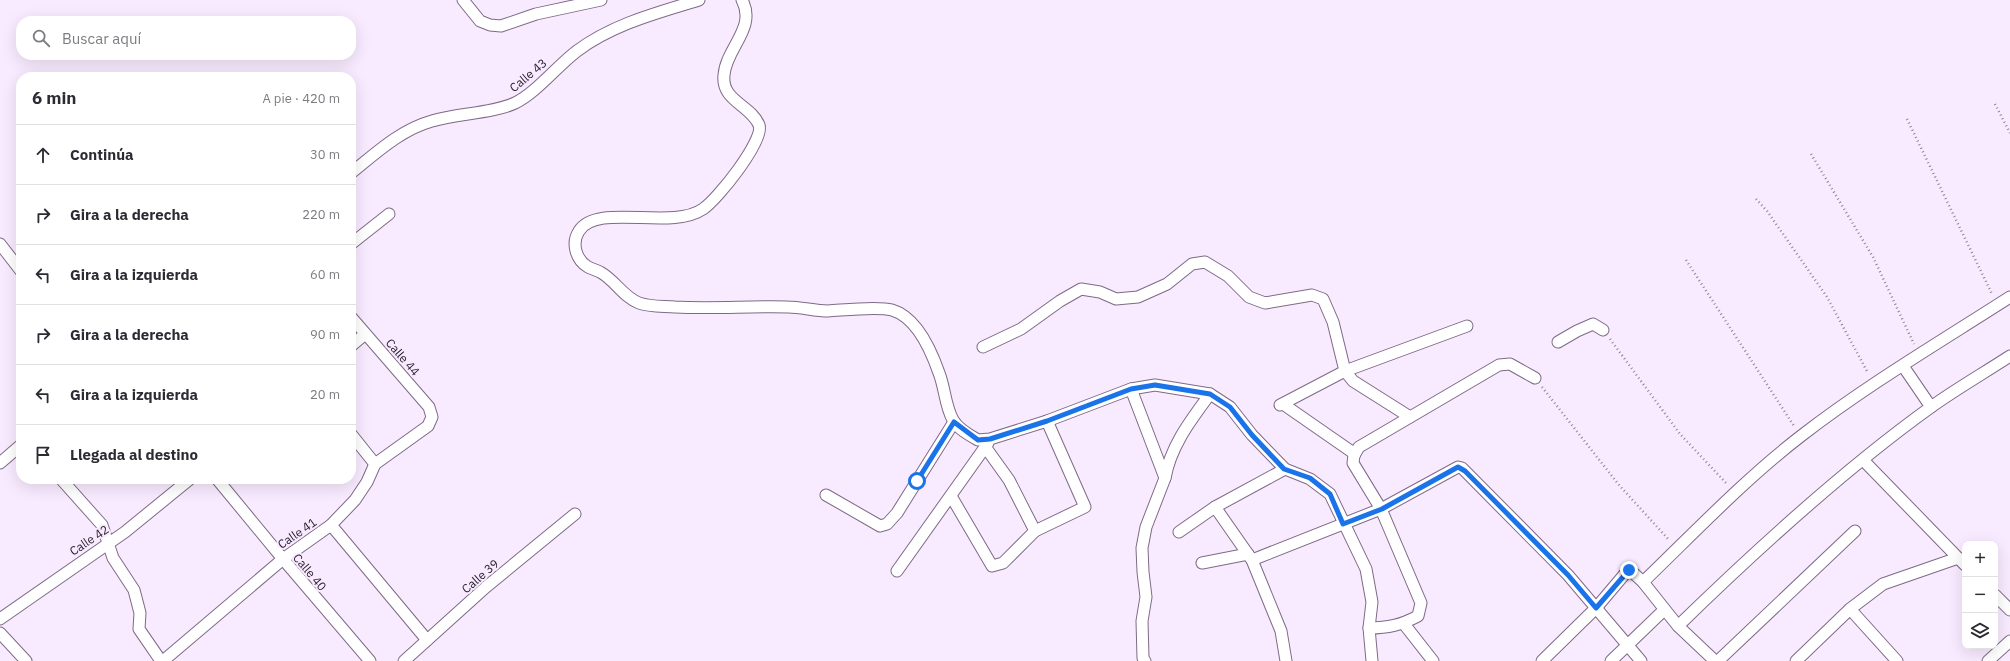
<!DOCTYPE html>
<html lang="es">
<head>
<meta charset="utf-8">
<style>
	body { margin:0; font-family:"IBM Plex Sans",sans-serif; background:#f7f7f7; color:#2b2b33 }
	.controls { position:absolute; right:12px; bottom:12px; display:grid; overflow:hidden; border-radius:8px; box-shadow:0 4px 16px #0002 }
	.controls button { width:36px; height:36px; display:grid; place-items:center; padding:0; border:0; border-bottom:1px solid #e1e1e2; background:#fff; color:#2b2b33; font:20px sans-serif }
	.stop { position:absolute; width:12px; height:12px; margin:-9px; border:3px solid #1a73e8; border-radius:50%; background:#fff }
	.stop.end { background:#1a73e8; border-color:#fff; box-shadow:0 1px 4px #0008 }
	.list { margin:0; padding:0; list-style:none }
	h2 { display:flex; justify-content:space-between; align-items:center; height:52px; margin:0; padding:0 16px; font-size:17px }
	h2 small { font-size:13px; font-weight:400; color:#7c7c81 }
	.list li { display:grid; grid-template-columns:26px 1fr auto; gap:12px; align-items:center; box-sizing:border-box; height:60px; padding:0 16px; border-top:1px solid #e1e1e2 }
	.list b { display:block; font-size:15px; white-space:nowrap }
	.list em { font-size:13px; font-style:normal; color:#7c7c81 }
	.icon { flex:none; width:22px; height:22px; fill:none; stroke:currentColor; stroke-width:2; stroke-linecap:round; stroke-linejoin:round }
	.map { position:relative; flex:none; width:2010px; height:661px; overflow:hidden }
	.search { position:absolute; background:#fff; box-shadow:0 4px 16px #0002; left:16px; top:16px; width:340px; height:44px; display:flex; align-items:center; gap:10px; box-sizing:border-box; padding:0 14px; border-radius:16px; color:#7c7c81; font-size:15px }
	.panel { position:absolute; background:#fff; box-shadow:0 4px 16px #0002; left:16px; top:72px; width:340px; height:412px; border-radius:16px }
	.map>svg:first-child { display:block }
	.lines { fill:none; stroke-linecap:round; stroke-linejoin:round }
	.minor-casing { stroke:#7e6a86; stroke-width:13 }
	.path { stroke:#908594; stroke-width:2.5; stroke-dasharray:1 3; stroke-linecap:butt }
	.minor { stroke:#fff; stroke-width:11 }
	.route { stroke:#1a73e8; stroke-width:5 }
	.labels { text-anchor:middle; dominant-baseline:central; stroke-width:4; stroke-linejoin:round; paint-order:stroke }
	.street-label { font-size:12px; fill:#2a212d; stroke:#f9ebff }
</style>
</head>
<body>
<div class="map">
<svg width="2010" height="661" viewBox="0 0 2010 661">
	<rect width="100%" height="100%" fill="#f9ebff"/>
	<g class="lines">
		<g class="minor-casing">
			<g id="minor">
				<polyline points="463,0 480,21 490,25 501,26 536,14 601,0"/>
				<path d="M742,0C757,28 726,48 724,75C721,101 751,105 759,125C765,140 717,200 703,209C671,231 597,202 579,231C571,243 576,260 588,267C592,269 596,270 600,272C615,280 623,297 639,303C650,307 663,306 675,307C712,309 750,306 788,307C801,307 815,311 828,311C845,310 877,306 892,310C916,317 931,350 939,373C945,388 945,406 953,420C958,429 969,435 978,440L990,439L1047,421L1131,389L1155,385L1210,394L1230,407L1252,435L1285,469L1310,479L1330,494L1366,569L1372,602L1369,628L1372,661"/>
				<path d="M351,173C376,153 400,130 432,121C457,113 491,114 515,103C536,93 557,66 577,51C613,24 657,13 699,0"/>
				<polyline points="0,244 21,271"/>
				<polyline points="351,244 389,214"/>
				<polyline points="1558,342 1577,331 1593,324 1603,330"/>
				<polyline points="351,346 365,334"/>
				<polyline points="983,347 1021,329 1060,301 1081,289 1100,292 1116,299 1138,297 1167,284 1192,264 1205,262 1228,276 1249,297 1265,303 1312,295 1323,299 1333,322 1345,371 1353,381 1410,417"/>
				<polyline points="1903,366 1931,407"/>
				<polyline points="1131,389 1165,478 1146,527 1142,548 1143,572 1146,597 1142,621 1143,658 1145,661"/>
				<polyline points="1283,404 1355,454"/>
				<polyline points="1280,405 1345,371 1467,326"/>
				<polyline points="351,434 375,464"/>
				<polyline points="1863,460 1965,565"/>
				<polyline points="0,463 21,445"/>
				<polyline points="1285,469 1215,507 1252,560 1281,631 1286,661"/>
				<path d="M1165,478C1171,445 1191,420 1210,394"/>
				<polyline points="61,479 102,525 113,558 134,590 140,613 139,629 161,661"/>
				<polyline points="217,479 283,559 370,661"/>
				<polyline points="826,495 880,526 887,524 897,513 954,422"/>
				<polyline points="951,496 992,566 1003,563 1035,531 1009,480 986,448"/>
				<polyline points="331,525 427,640"/>
				<polyline points="1035,531 1085,507 1047,421"/>
				<polyline points="1179,532 1215,507"/>
				<polyline points="1252,560 1381,509 1458,467 1462,468 1568,575 1641,661"/>
				<polyline points="1202,563 1248,554"/>
				<polyline points="897,571 988,443"/>
				<path d="M1643,582C1694,533 1745,479 1801,436C1867,385 1940,342 2010,297"/>
				<polyline points="1995,595 2010,610"/>
				<polyline points="1850,609 1897,661"/>
				<polyline points="0,619 125,532 190,479"/>
				<polyline points="1404,624 1433,661"/>
				<path d="M1678,626C1756,550 1842,471 1931,407C1956,389 1984,373 2010,356"/>
				<path d="M1369,628C1388,628 1401,625 1418,616L1421,603L1381,509L1353,463L1354,455L1359,447L1499,365L1510,364L1535,378"/>
				<polyline points="0,633 26,661"/>
				<polyline points="163,661 283,559 331,525 355,500 367,482 375,464 428,426 432,417 429,407 351,317"/>
				<polyline points="404,661 486,587 575,514"/>
				<polyline points="1542,661 1596,608 1629,569 1643,582 1678,626 1715,661"/>
				<polyline points="1611,661 1664,610"/>
				<polyline points="1718,661 1855,531"/>
				<polyline points="1796,661 1850,609 1883,584 1958,558"/>
				<polyline points="1988,661 2010,641"/>
			</g>
		</g>
		<g class="path">
			<polyline points="1995,104 2010,133"/>
			<polyline points="1907,119 1992,294"/>
			<polyline points="1811,154 1873,257 1914,344"/>
			<polyline points="1756,199 1767,211 1827,297 1868,373"/>
			<polyline points="1686,260 1794,426"/>
			<polyline points="1610,339 1680,434 1727,484"/>
			<polyline points="1542,387 1619,485 1669,540"/>
		</g>
		<use href="#minor" class="minor"/>
	</g>
	<g class="lines">
		<polyline class="route" points="917,481 954,422 978,440 990,439 1047,421 1131,389 1155,385 1210,394 1230,407 1252,435 1284,469 1310,478 1330,494 1343,524 1382,509 1458,467 1465,471 1568,575 1596,608 1629,570"/>
	</g>
	<g class="labels">
		<g class="street-label">
			<text transform="translate(528 75) rotate(-40)">Calle 43</text>
			<text transform="translate(403 357) rotate(49)">Calle 44</text>
			<text transform="translate(297 533) rotate(-35)">Calle 41</text>
			<text transform="translate(89 540) rotate(-34)">Calle 42</text>
			<text transform="translate(310 572) rotate(50)">Calle 40</text>
			<text transform="translate(480 576) rotate(-41)">Calle 39</text>
		</g>
	</g>
</svg>
<div class="controls">
<button>+</button>
<button>−</button>
<button><svg class="icon" aria-label="layers" viewBox="0 0 24 24"><path d="M12 4l9 5-9 5-9-5zM3 14l9 5 9-5"/></svg></button>
</div>
<div class="stop" style="left:917px;top:481px"></div>
<div class="stop end" style="left:1629px;top:570px"></div>
<div class="search"><svg class="icon" aria-label="search" viewBox="0 0 24 24"><circle cx="10" cy="10" r="6"/><path d="M15 15l6 6"/></svg>Buscar aquí</div>
<section class="panel">
<h2>6 min<small>A pie · 420 m</small></h2>
<ul class="list">
<li><svg class="icon" aria-label="ahead" viewBox="0 0 24 24"><path d="M12 20V5M6 11l6-6 6 6"/></svg><div><b>Continúa</b></div><em>30 m</em></li>
<li><svg class="icon" aria-label="right" viewBox="0 0 24 24"><path d="M7 20v-9h11M14 6l5 5-5 5"/></svg><div><b>Gira a la derecha</b></div><em>220 m</em></li>
<li><svg class="icon" aria-label="left" viewBox="0 0 24 24"><path d="M17 20v-9H6M10 6l-5 5 5 5"/></svg><div><b>Gira a la izquierda</b></div><em>60 m</em></li>
<li><svg class="icon" aria-label="right" viewBox="0 0 24 24"><path d="M7 20v-9h11M14 6l5 5-5 5"/></svg><div><b>Gira a la derecha</b></div><em>90 m</em></li>
<li><svg class="icon" aria-label="left" viewBox="0 0 24 24"><path d="M17 20v-9H6M10 6l-5 5 5 5"/></svg><div><b>Gira a la izquierda</b></div><em>20 m</em></li>
<li><svg class="icon" aria-label="arrive" viewBox="0 0 24 24"><path d="M6 21V4h12l-3 4 3 4H6"/></svg><div><b>Llegada al destino</b></div></li>
</ul>
</section>
</div>
</body>
</html>
